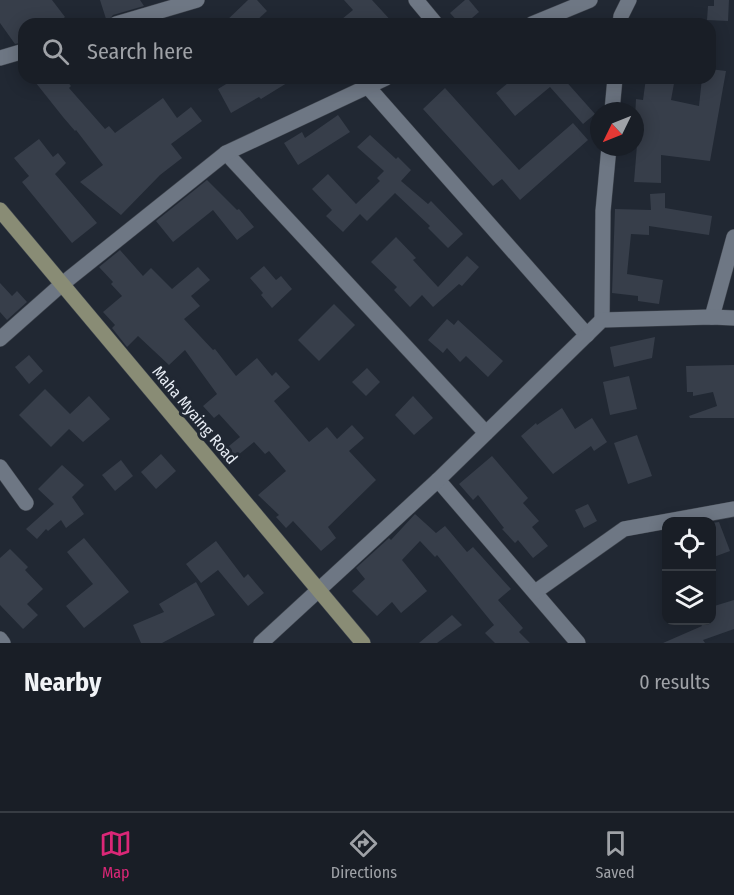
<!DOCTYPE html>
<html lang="en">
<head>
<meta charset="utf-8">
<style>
	body { margin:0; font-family:"Fira Sans Condensed",sans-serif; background:#262b32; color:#f1f3f6 }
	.controls { position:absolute; right:18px; bottom:18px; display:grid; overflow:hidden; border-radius:12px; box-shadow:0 3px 15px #0003 }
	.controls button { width:54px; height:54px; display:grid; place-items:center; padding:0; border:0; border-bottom:2px solid #373c43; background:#191e26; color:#f1f3f6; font:30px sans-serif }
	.compass { position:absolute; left:590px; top:102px; width:54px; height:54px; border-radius:50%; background:#191e26; box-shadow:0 3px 15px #0003; rotate:227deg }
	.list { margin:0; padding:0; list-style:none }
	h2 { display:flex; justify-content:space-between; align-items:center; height:78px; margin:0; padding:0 24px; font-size:26px }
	h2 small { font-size:20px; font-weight:400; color:#9fa2a7 }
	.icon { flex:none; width:33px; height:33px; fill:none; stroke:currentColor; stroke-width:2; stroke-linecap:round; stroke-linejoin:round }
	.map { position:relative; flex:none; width:734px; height:643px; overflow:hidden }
	.search { position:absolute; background:#191e26; box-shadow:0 3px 15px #0003; left:18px; right:18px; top:18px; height:66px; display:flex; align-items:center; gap:15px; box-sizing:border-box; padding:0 21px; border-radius:18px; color:#9fa2a7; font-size:22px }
	.sheet { height:168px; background:#191e26 }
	nav { display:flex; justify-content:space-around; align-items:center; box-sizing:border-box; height:84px; border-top:2px solid #373c43; background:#191e26; font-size:16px; color:#9fa2a7 }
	nav a { display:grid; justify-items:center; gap:3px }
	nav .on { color:#db2777 }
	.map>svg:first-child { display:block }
	.building { fill:#373e4a }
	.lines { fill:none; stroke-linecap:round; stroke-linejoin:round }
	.street-casing { stroke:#40464f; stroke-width:16 }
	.secondary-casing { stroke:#40464f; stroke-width:16 }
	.street { stroke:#6e7784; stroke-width:15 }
	.secondary { stroke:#898c75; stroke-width:15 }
	.labels { text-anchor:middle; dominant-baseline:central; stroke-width:6; stroke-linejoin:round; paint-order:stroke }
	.street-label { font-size:16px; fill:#e8edf5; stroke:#212833 }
</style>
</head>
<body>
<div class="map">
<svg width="734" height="643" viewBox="0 0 734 643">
	<rect width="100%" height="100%" fill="#212833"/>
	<g class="building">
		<polygon points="0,0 52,0 65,17 56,24 24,24 24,42 15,44 0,23"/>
		<polygon points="100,0 140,0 144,6 113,15 107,22"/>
		<polygon points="248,0 257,0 267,11 253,24 223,24"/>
		<polygon points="344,0 372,0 394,24 336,24 353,10"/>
		<polygon points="465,0 469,0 479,12 465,24 460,24 450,13"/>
		<polygon points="714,0 729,0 728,21 707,20 708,6 714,6"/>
		<polygon points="710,69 726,71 710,161 661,155 661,183 634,182 639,120 635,119 636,99 643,100 646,78 675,78 671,100 699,106 702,78 710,78"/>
		<polygon points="32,78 64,78 71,86 69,88 105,129 109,126 115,133 163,98 177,118 191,107 202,121 171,144 182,158 160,175 121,215 80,182 103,165 76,130 75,131 63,117"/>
		<polygon points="236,78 295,78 261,99 259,97 231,113 218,89"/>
		<polygon points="514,78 563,78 595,114 583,124 550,87 515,116 496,93"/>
		<polygon points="445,88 519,170 573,123 588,140 520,200 502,179 493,186 423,109"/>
		<polygon points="338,115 350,132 298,165 284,143 302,132 305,138"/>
		<polygon points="370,135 396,159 398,157 411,170 401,181 428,204 431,201 463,234 448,248 428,228 430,226 395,193 367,221 360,214 343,232 326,216 332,210 312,189 328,174 356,204 380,181 377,178 384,171 357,147"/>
		<polygon points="39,139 53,157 58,153 66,163 55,174 97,223 72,243 22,182 29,176 14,158"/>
		<polygon points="207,180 237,210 239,209 254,227 237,240 213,210 173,242 156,221"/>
		<polygon points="665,193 665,208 712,216 709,235 649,226 649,235 631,234 627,274 663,280 659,304 638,301 638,296 612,293 615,209 651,210 650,194"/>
		<polygon points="396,237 416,258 413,260 438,287 467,256 479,267 462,286 459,284 433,307 422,295 410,307 394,290 397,287 371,262"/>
		<polygon points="120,250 143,276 151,268 172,289 198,267 210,280 191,296 200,306 184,319 213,350 215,349 236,376 257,358 272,376 276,372 290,387 274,401 309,442 327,427 337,439 352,425 364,438 349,451 376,480 328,527 336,538 321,551 293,521 286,528 276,517 279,515 258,495 286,471 269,451 265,454 254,442 226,465 218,455 240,437 219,414 214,418 203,406 217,394 185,350 169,365 138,336 127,347 112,328 115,325 103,312 122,296 111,284 113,282 99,267"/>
		<polygon points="264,266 276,280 281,276 292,289 272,308 261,295 263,293 250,278"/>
		<polygon points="0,283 12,296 17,291 27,302 7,320 0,312"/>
		<polygon points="334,304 355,325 319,361 298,340"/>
		<polygon points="447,319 454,325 458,320 503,361 488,377 466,356 460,362 447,348 443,353 428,340"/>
		<polygon points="655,337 652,358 614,367 610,347"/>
		<polygon points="29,355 43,371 29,384 15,367"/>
		<polygon points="734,365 734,418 690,418 689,416 717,406 713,392 693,396 693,392 687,392 686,366"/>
		<polygon points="367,368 380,382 366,396 352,382"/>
		<polygon points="629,376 637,409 610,415 603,382"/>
		<polygon points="45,389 70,414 89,396 110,419 83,442 69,429 51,447 19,415"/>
		<polygon points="413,396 433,418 414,435 395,415"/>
		<polygon points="562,408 575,429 592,418 607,442 594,451 591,446 553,474 521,436 536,423 537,425"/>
		<polygon points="637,435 652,476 628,484 614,443"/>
		<polygon points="161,454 176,471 156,489 141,472"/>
		<polygon points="492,456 528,498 523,503 539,521 532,527 548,546 533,558 518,540 515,543 502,529 504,528 478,495 473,500 459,484"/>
		<polygon points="121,460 133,476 115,491 102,475"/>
		<polygon points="62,465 84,485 72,497 84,514 66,528 61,520 48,531 46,529 37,539 26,529 54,504 38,489"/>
		<polygon points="588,504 597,521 584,528 575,510"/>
		<polygon points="415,514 436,533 445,526 467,552 473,547 511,589 498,600 523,628 519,632 530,643 495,643 485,633 494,625 437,555 435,557 420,541 402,560 427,591 401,613 392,602 377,616 352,591 365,579 356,568 389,538 391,540"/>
		<polygon points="719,522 730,551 711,558 711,523"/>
		<polygon points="84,538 129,592 84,628 66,606 93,584 67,552"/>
		<polygon points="216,541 244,578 248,574 264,593 248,606 218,570 201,583 186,564"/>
		<polygon points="10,549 28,567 25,570 43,589 27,604 38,615 23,629 0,605 0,558"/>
		<polygon points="196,582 215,615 162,643 141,643 133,625 164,612 159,604"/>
		<polygon points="734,600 734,629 703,640 705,643 663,643 702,626 699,621 711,621 711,607"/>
		<polygon points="452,615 462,625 437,643 419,643"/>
	</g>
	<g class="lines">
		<g class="street-casing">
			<g id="street">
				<polyline points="416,0 436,24"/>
				<polyline points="116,24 197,0"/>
				<polyline points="532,24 590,0"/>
				<polyline points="620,24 621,16 629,0"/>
				<polyline points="0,58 24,51"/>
				<polyline points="368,87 587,335"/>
				<polyline points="612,111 615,78"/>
				<polyline points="226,153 486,433"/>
				<polyline points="712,317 734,237"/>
				<polyline points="602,320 603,211 609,147"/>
				<polyline points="0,339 61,285 226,153 386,78"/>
				<polyline points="0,467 26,503"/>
				<polyline points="438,480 578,643"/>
				<polyline points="535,592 624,529 734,509"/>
				<polyline points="0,639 3,643"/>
				<polyline points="261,643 438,480 602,320 712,317 734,318"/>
			</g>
		</g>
		<g class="secondary-casing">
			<polyline id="secondary" points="0,210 363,643"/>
		</g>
		<use href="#street" class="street"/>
		<use href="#secondary" class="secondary"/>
	</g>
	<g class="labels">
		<g class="street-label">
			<text transform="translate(195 415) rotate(50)">Maha Myaing Road</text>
		</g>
	</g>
</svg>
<div class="controls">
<button><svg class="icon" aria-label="locate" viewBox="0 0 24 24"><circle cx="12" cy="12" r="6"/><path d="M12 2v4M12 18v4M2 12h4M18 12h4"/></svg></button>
<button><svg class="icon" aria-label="layers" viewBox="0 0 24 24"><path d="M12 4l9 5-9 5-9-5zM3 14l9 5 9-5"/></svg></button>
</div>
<svg class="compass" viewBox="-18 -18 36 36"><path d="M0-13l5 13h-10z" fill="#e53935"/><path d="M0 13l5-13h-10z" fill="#9fa2a7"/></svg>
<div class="search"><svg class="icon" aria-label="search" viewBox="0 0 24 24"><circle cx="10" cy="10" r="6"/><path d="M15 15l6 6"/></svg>Search here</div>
</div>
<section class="sheet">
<h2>Nearby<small>0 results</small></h2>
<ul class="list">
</ul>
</section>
<nav>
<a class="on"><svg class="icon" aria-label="map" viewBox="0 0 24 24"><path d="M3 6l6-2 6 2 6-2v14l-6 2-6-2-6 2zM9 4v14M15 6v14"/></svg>Map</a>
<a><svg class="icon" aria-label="directions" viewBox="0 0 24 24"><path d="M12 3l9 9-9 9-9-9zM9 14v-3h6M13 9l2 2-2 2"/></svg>Directions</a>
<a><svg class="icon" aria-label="saved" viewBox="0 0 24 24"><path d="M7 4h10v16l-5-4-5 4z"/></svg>Saved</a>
</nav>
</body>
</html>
